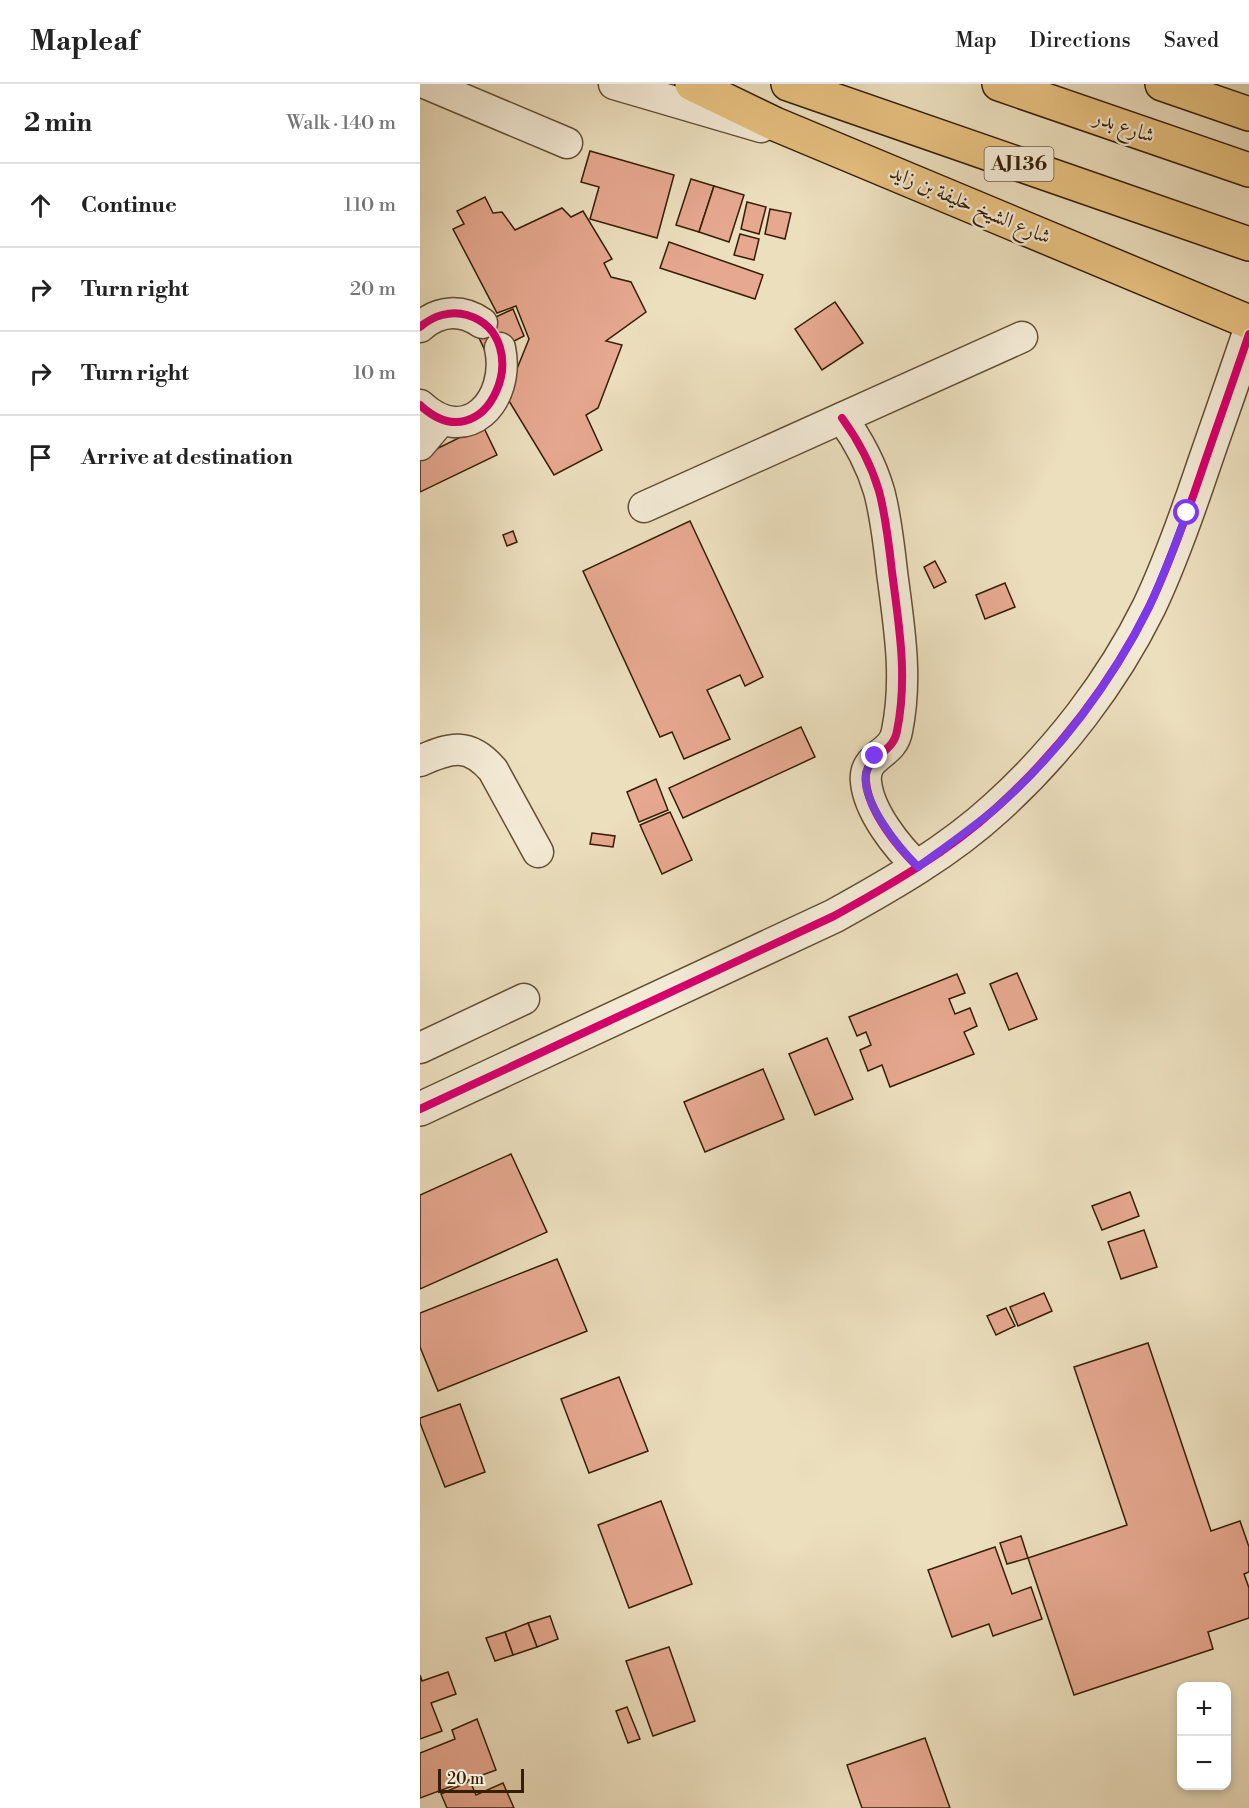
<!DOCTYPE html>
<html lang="en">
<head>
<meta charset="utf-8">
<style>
	body { margin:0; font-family:"Libre Bodoni",Amiri,serif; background:#f2f2f2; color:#222 }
	.controls { position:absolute; right:18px; bottom:18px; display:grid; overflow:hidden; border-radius:12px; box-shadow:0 3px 9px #0003 }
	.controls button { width:54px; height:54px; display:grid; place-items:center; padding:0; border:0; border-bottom:2px solid #e0e0e0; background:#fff; color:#222; font:30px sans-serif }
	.scale { position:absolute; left:18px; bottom:15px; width:86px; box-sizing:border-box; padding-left:6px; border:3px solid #361e04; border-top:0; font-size:16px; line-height:21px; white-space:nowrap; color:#361e04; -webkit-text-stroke:4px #f3ead5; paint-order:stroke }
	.stop { position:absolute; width:18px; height:18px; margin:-14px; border:4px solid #7c3aed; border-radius:50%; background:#fff }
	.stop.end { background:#7c3aed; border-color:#fff; box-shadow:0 2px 6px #0008 }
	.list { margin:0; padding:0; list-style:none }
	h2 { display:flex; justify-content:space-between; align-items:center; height:78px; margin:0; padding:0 24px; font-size:26px }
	h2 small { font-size:20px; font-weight:400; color:#767676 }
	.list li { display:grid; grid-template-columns:39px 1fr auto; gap:18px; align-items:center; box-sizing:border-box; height:84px; padding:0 24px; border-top:2px solid #e0e0e0 }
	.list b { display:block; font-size:22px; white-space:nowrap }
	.list em { font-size:20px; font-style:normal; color:#767676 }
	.icon { flex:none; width:33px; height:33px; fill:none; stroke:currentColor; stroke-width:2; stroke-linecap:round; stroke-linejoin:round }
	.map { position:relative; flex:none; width:829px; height:1724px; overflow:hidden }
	header { display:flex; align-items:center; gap:36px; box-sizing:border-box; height:84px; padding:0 30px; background:#fff; border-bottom:2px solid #e0e0e0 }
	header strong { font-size:28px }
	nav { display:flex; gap:33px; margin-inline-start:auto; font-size:21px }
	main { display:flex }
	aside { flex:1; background:#fff }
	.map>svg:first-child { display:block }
	.building { fill:#e6a890; stroke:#361e04; stroke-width:1.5 }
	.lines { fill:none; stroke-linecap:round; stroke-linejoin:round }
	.minor-casing { stroke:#644e32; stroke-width:33 }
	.tertiary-casing { stroke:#644e32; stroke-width:36 }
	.primary-casing { stroke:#361e04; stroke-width:36 }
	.minor { stroke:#f3ead5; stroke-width:30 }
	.tertiary { stroke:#f3ead5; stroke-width:33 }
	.primary { stroke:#e6c07f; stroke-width:33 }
	.cycleway-casing { stroke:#f3ead5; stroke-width:11 }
	.cycleway { stroke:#d6006c; stroke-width:8 }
	.route { stroke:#7c3aed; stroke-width:8 }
	.labels { text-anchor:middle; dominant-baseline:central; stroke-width:4.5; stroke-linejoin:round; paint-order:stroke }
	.shield { fill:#f3ead5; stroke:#6f5b43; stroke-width:1.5 }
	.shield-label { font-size:20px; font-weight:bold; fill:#361e04 }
	.street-label { font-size:21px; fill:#361e04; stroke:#f3ead5 }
</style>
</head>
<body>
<header>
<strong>Mapleaf</strong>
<nav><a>Map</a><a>Directions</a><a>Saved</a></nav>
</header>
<main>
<aside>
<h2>2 min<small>Walk · 140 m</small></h2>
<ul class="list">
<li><svg class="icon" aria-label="ahead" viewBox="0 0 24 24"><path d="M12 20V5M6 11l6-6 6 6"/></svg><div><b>Continue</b></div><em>110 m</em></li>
<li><svg class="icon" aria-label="right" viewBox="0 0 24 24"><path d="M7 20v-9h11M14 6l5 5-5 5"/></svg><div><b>Turn right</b></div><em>20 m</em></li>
<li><svg class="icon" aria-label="right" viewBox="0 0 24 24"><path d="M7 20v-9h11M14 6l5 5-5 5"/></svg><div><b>Turn right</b></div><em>10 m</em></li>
<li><svg class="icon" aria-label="arrive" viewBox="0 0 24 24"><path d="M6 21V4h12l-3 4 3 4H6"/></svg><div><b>Arrive at destination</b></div></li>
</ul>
</aside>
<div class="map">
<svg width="829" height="1724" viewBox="0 0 829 1724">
	<rect width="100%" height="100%" fill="#ecdfbe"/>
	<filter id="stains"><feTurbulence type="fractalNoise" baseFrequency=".00333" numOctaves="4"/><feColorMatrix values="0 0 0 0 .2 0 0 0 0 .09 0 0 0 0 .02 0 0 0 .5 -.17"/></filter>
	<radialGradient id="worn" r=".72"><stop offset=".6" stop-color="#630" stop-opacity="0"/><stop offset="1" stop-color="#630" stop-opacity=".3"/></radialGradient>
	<g class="building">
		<polygon points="170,67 254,91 237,154 170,135 179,103 161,98"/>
		<polygon points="271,95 294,102 279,148 256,141"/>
		<polygon points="294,102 324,111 309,158 279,148"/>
		<polygon points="65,113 73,129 82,128 95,146 142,124 151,133 163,127 192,175 184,179 191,193 211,198 226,228 186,257 202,261 178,324 166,331 182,366 134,391 86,312 109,255 96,222 77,229 33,145 44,140 37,127"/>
		<polygon points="327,118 346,123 339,150 321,145"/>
		<polygon points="350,125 371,129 365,155 345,150"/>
		<polygon points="320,150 339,155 334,176 314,171"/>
		<polygon points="249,158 343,191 335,215 240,184"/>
		<polygon points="415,218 443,259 402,286 375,245"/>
		<polygon points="93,225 104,252 67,271 54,243"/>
		<polygon points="63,342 77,371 0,408 0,373"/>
		<polygon points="270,437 343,593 325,602 320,591 287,606 310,655 264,675 252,648 240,653 163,487"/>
		<polygon points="93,447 97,458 87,462 83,451"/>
		<polygon points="515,477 526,498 514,504 504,483"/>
		<polygon points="585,499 595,523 565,535 556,511"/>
		<polygon points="381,643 395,673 263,734 249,704"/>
		<polygon points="236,695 248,726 219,738 207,708"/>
		<polygon points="250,728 272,776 242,790 220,741"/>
		<polygon points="172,749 195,752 193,763 170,760"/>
		<polygon points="597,889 617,935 589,946 570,900"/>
		<polygon points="537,890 545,909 529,915 535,930 550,924 557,942 544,948 554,970 470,1003 462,981 448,987 440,966 451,961 446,948 437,952 429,933"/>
		<polygon points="407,954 433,1015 395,1031 369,970"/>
		<polygon points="343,985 364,1035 285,1068 264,1018"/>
		<polygon points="91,1070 127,1148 0,1205 0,1111"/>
		<polygon points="710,1108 719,1132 682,1146 672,1122"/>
		<polygon points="724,1146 737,1183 701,1195 688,1158"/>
		<polygon points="137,1175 167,1247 18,1307 0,1263 0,1229"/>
		<polygon points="624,1209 632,1227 598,1242 590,1223"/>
		<polygon points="586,1224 595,1242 576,1251 567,1232"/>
		<polygon points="728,1259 791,1447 820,1437 829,1463 829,1488 824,1490 829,1504 829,1534 788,1548 793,1565 654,1611 608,1474 707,1441 654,1283"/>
		<polygon points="199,1293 228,1367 169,1389 141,1315"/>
		<polygon points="40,1320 65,1388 25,1403 0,1339 0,1334"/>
		<polygon points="241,1417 272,1500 209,1524 178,1441"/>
		<polygon points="601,1452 608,1474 587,1480 580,1459"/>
		<polygon points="575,1463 592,1510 611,1503 622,1535 573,1552 569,1540 532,1553 508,1486"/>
		<polygon points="130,1532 138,1555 117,1563 108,1539"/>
		<polygon points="108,1539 117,1563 93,1571 85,1548"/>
		<polygon points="85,1548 93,1571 75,1577 66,1554"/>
		<polygon points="249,1563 275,1637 233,1652 206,1577"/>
		<polygon points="28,1588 36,1610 11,1619 22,1647 0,1655 0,1591 2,1597"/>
		<polygon points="207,1623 220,1655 208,1659 196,1627"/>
		<polygon points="57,1635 76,1686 0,1714 0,1669 35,1655 32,1646"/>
		<polygon points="505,1654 530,1724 442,1724 427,1681"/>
		<polygon points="50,1697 56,1711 83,1699 94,1724 27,1724 21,1710"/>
	</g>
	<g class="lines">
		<g class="minor-casing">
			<g id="minor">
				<polyline points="7,0 147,59"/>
				<polyline points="194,0 341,43"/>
				<path d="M0,243C19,226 42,225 62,239"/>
				<path d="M0,321C47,365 91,316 80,264"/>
				<path d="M422,334C438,356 451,380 459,407C466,433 469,461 472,488C479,542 488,593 477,647C473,672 443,670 446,698C449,728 477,763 498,783"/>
				<polyline points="0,361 21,336"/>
				<polyline points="224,423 602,253"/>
				<path d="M0,677C31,663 49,658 73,686L118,768"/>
				<polyline points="0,964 104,915"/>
			</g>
		</g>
		<g class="tertiary-casing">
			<path id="tertiary" d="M0,1025L414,832C470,801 528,768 576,724C638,668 692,598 729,523C749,481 765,436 780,392C796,345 813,298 829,250"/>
		</g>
		<g class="primary-casing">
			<g id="primary">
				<polyline points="272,0 355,40 829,238"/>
				<polyline points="368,0 829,160"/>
				<polyline points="579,0 829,86"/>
				<polyline points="742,0 829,30"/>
			</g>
		</g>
		<use href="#minor" class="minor"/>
		<use href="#tertiary" class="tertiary"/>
		<use href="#primary" class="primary"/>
		<g class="cycleway-casing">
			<g id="cycleway">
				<path d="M0,243C13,232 30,226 47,231C120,253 67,384 0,321"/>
				<path d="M422,334C438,356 451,380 459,407C466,433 469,461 472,488C479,542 488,593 477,647C473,672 443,670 446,698C449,728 477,763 498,783"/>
				<path d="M0,1025L414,832C470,801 528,768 576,724C638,668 692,598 729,523C749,481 765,436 780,392C796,345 813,298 829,250"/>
			</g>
		</g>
		<use href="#cycleway" class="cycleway"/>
	</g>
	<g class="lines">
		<path class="route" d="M455,672C451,678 448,683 446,689C441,718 479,764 498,783C524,764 550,746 575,725C638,670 692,598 729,523C744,492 755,461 767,429"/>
	</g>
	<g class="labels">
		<rect class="shield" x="564.5" y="63" width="69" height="34" rx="4.5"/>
		<g class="shield-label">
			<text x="599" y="80">AJ136</text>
		</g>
		<g class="street-label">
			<text transform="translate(704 43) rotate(19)">شارع بدر</text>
			<text transform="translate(550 121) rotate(23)">شارع الشيخ خليفة بن زايد</text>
		</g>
	</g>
	<rect width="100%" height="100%" filter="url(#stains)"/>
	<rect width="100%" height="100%" fill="url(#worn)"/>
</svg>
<div class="controls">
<button>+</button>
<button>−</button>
</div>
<div class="scale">20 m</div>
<div class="stop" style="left:767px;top:429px"></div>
<div class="stop end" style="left:455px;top:672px"></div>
</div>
</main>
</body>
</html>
